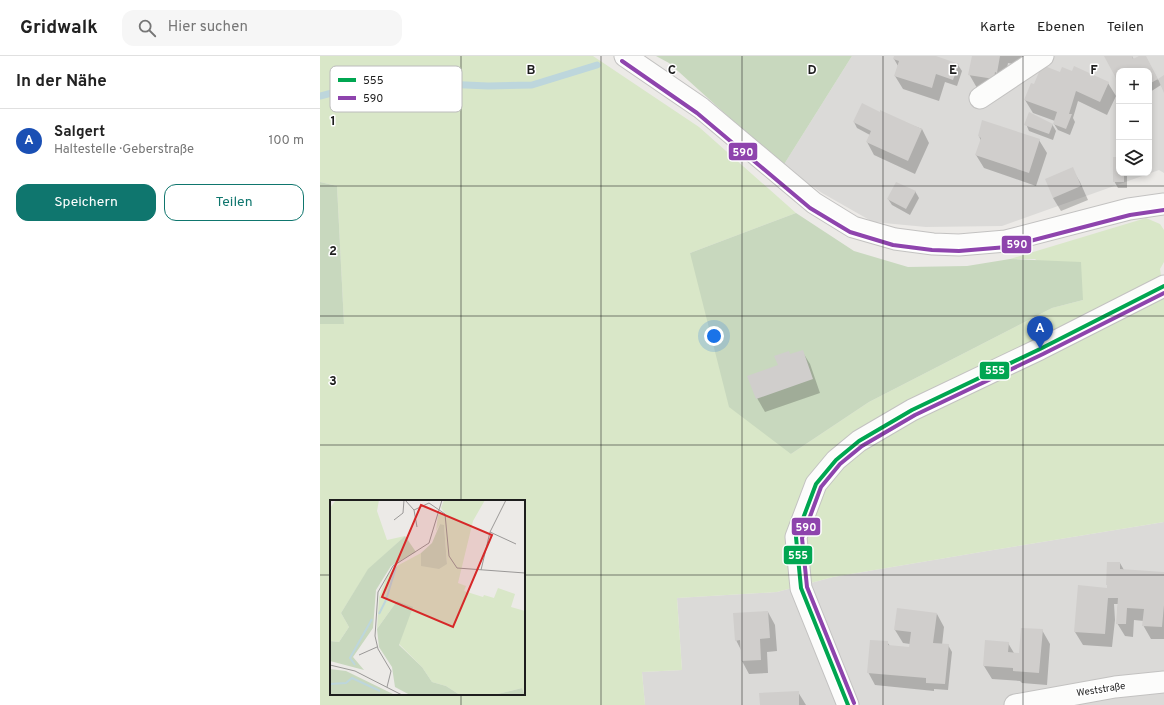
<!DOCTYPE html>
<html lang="de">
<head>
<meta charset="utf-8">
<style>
	body { margin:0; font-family:Overpass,sans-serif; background:#f6f6f6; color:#222 }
	.controls { position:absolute; right:12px; top:12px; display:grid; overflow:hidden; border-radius:8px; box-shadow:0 2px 6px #0003 }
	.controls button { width:36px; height:36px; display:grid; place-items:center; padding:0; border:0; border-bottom:1px solid #e0e0e0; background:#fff; color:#222; font:20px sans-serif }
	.you { position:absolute; left:394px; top:280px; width:14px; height:14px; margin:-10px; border:3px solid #fff; border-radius:50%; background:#1a73e8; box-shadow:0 0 0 6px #1a73e833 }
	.badge { display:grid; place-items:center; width:26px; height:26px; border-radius:50%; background:#0f766e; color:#fff; font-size:13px; font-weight:700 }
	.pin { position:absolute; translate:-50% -33px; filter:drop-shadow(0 1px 2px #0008) }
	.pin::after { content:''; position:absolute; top:21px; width:14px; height:12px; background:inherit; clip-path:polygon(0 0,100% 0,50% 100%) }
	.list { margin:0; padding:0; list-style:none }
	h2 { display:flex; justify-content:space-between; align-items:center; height:52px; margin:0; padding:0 16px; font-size:17px }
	h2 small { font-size:13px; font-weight:400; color:#767676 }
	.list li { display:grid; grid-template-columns:26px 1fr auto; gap:12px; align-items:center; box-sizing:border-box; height:64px; padding:0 16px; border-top:1px solid #e0e0e0 }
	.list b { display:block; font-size:15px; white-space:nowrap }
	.list p { margin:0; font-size:13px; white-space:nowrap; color:#767676 }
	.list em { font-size:13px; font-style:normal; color:#767676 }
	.actions { display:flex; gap:8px; padding:12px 16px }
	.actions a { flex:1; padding:9px 0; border:1px solid #0f766e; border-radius:12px; text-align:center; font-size:14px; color:#0f766e }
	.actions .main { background:#0f766e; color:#fff }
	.icon { flex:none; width:22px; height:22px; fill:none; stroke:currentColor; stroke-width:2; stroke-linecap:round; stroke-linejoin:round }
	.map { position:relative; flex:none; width:844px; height:649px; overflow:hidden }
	header { display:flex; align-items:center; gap:24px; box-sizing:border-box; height:56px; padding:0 20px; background:#fff; border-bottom:1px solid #e0e0e0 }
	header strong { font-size:19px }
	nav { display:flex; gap:22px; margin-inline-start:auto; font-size:14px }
	.search { width:280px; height:36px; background:#f6f6f6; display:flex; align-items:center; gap:10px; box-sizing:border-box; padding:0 14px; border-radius:12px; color:#767676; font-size:15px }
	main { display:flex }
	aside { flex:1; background:#fff }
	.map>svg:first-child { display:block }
	.residential { fill:#dbdad8; fill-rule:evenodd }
	.grass { fill:#d9e7c8; fill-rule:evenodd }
	.forest { fill:#c8d8be }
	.shadow { fill:#0003 }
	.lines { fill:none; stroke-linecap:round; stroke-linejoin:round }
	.stream { stroke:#bdd6dc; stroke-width:7 }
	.building { fill:#d0cecc }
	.minor-casing { stroke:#c3c2c1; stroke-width:23 }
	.minor { stroke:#fcfcfb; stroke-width:21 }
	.bus-1-casing { stroke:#fff; stroke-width:7 }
	.bus-2-casing { stroke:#fff; stroke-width:7 }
	.bus-1 { stroke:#00a651; stroke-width:4 }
	.bus-2 { stroke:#8e44ad; stroke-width:4 }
	.grid { fill:none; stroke:#1e1e1e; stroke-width:1; stroke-opacity:0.55 }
	.labels { text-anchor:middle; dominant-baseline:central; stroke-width:3; stroke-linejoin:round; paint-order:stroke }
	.street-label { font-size:10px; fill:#1e1e1e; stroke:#fff }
	.inset-river { fill:none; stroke:#bdd6dc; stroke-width:2 }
	.inset-road { fill:none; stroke:#9a9897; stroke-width:1 }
	.view { fill:#d62828; fill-opacity:0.15; stroke:#d62828; stroke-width:2 }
	.inset-edge { fill:none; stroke:#1e1e1e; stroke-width:2 }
	.key { fill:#fff; stroke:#bcbcbc; stroke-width:1 }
	.key-label { font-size:11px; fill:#1e1e1e }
	.grid-label { font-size:13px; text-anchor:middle; font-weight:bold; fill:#1e1e1e; stroke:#fff; stroke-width:3; stroke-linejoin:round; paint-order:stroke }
	.line-badge { stroke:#fff; stroke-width:1.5 }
	.badge-label { font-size:11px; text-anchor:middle; font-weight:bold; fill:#fff }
</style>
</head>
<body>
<header>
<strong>Gridwalk</strong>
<div class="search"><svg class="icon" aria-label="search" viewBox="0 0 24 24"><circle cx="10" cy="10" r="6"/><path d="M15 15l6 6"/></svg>Hier suchen</div>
<nav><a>Karte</a><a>Ebenen</a><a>Teilen</a></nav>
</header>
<main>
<aside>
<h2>In der Nähe<small></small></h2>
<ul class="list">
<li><span class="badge" style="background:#1a4fb4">A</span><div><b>Salgert</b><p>Haltestelle · Geberstraße</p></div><em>100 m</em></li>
</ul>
<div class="actions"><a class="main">Speichern</a><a>Teilen</a></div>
</aside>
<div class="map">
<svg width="844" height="649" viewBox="0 0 844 649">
	<rect width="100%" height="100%" fill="#eceae7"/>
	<g class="residential">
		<path d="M532,0H844V117L839,114L682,170L606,171L553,166L502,137L463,110ZM799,15H829V117H799Z"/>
		<polygon points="844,466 844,649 325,649 322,616 362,614 357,542 457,536 513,521 667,495"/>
	</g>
	<path class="grass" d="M0,0H273L379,71L476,157L370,197L471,398L549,346L732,252L763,244L715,203H690L826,162L840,168L844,174V206L840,213L844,239V466L667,495L513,521L457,536L357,542L362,614L322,616L325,649H0V268H24L17,130L0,126ZM11,445H204V638H11Z"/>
	<g class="forest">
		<polygon points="336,0 532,0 463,110 349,7"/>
		<polygon points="0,126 17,130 24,268 0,268"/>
		<polygon points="476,157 534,195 588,211 647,210 690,203 761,206 763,244 732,252 549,346 471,398 409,351 370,197"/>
	</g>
	<g class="shadow">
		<polygon points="575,0 612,0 638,9 642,15 637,30 625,26 619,45 583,33 575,20 578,10 574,3"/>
		<polygon points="653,0 705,0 703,10 688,7 684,29 657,32 649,18"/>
		<polygon points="785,0 812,0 814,4 822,0 825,0 838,24 844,21 844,35 841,29 830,36 829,15 799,15 799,26"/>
		<polygon points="741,17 788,27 796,40 787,59 758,45 753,62 755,66 750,79 738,74 734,68 735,65 713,57 705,44 715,29"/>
		<polygon points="560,57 602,73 609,87 595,118 554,99 547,86 550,79 537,72 534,66"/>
		<polygon points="706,68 732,68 736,75 733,84 709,75"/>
		<polygon points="659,80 719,84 727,97 716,130 664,112 656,99 661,85"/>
		<polygon points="799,102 799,117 807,117 807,132 798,132 794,125"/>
		<polygon points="752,113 760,126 768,144 741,155 733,142"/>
		<polygon points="595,135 599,142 590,159 572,149 568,143"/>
		<polygon points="482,295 490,308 500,337 445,356 437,342 459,310"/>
		<polygon points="800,507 804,514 844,517 844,583 831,583 823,569 824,565 814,564 813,581 805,580 797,567 798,548 794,548 795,564 792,591 763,589 755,576 788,531 787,528"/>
		<polygon points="448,556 455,569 457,595 447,596 448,617 429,618 422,605 421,594 416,584"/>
		<polygon points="617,558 624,571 622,589 628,589 632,596 628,634 614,633 614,635 555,629 548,616 567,586 570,590 590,592 590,588 583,587 575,574"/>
		<polygon points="722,574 730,588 727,629 702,627 700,625 672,623 664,610 688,587 694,597 700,598"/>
		<polygon points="478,636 486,649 441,649"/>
	</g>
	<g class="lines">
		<polyline class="stream" points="0,40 57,25 168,30 212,29 277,9"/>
	</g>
	<g class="building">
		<polygon points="574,0 616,0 639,8 633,24 616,18 612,32 574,20 579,5 573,3"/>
		<polygon points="652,0 680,0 677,17 675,16 674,23 648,19"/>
		<polygon points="784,0 812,0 813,3 819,0 826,0 838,23 829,28 829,15 799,15 799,25 798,26"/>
		<polygon points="722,9 740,16 742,11 752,15 754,10 789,26 780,46 756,35 749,58 752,58 746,73 733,68 729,78 704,69 709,56 733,68 737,56 704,44 711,27 714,28"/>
		<polygon points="844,19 844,37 838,23"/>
		<polygon points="542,47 560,56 560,54 602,73 588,105 546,86 551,75 533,66"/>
		<polygon points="662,64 720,83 709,117 655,99 661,82 658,80"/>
		<polygon points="793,101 799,101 799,117 804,117 804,126 793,126"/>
		<polygon points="753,111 761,130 733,142 725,123"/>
		<polygon points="576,126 596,135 586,153 567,143"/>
		<polygon points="483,294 493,323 436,343 427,320 458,309 454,300 469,295 470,298"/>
		<polygon points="787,506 800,506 800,513 844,516 844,549 842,571 822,570 824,553 807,552 806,568 796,568 798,542 788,542 785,578 754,576 758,529 787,532 787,529 786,529"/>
		<polygon points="577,552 617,557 613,587 629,588 625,628 606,627 606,622 547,617 550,584 568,585 568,589 589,591 591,576 574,574"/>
		<polygon points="448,555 450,582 440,583 441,604 421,605 420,584 415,585 413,557"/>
		<polygon points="701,572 723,573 719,617 693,615 693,612 663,610 665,584 689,586 688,596 699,597"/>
		<polygon points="479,635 479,649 440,649 439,637"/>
	</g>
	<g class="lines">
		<g class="minor-casing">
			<g id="minor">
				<polyline points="305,0 381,52 494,147 533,171 575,183 613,188 639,189 686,185 809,153 844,148"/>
				<polyline points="660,42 723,0"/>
				<polyline points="528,649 481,532 476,481 496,428 516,404 539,385 592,354 720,293 844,230"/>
				<polyline points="695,649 795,631 844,626"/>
			</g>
		</g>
		<use href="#minor" class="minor"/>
		<g class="bus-1-casing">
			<polyline id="bus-1" points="528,649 481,532 476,481 496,428 516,404 539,385 592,354 720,293 844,230"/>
		</g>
		<g class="bus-2-casing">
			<g id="bus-2">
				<polyline points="302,5 377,57 490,152 530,176 573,189 612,194 639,195 687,191 810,159 844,154"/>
				<polyline points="534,647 487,531 482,482 501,431 520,408 542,390 595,359 723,298 844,237"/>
			</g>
		</g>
		<use href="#bus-1" class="bus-1"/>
		<use href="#bus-2" class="bus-2"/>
	</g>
	<path class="grid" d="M141,0V445M281,0V649M422,0V649M563,0V649M703,0V649M0,130H844M0,260H844M0,389H844M0,519H11M204,519H844M141,638V649"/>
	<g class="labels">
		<g class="street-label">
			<text transform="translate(781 634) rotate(-9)">Weststraße</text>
		</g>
	</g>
	<g transform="translate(10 444)">
		<rect width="195" height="195" fill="#eceae7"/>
		<path d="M6,0H49L47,11L57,40L75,36L38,70L11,113L19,127L9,142L0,141V8ZM114,0H155L143,21L128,83L136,86L134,91L153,97L154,95L164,98L168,88L185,94L181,107L195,111V194L192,188L163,195H130L116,186L102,182L92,167L69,144L82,107L67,101L47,129L49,97L57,76L65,67L91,53V66L117,64L114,26L110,24L106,31L108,15L111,13L117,16L111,8Z" fill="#d9e7c8"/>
		<path d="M110,24L114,25L117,64L109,69L91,66V53L102,43ZM75,36L86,52L61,66L46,90L43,128L23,157L34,170L0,161V141L9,142L19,127L11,113L38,69ZM67,101L83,107L69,145L92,167L102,182L116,186L130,195H80L65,187L62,167L49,147L47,129ZM0,169L16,171L65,195H0ZM192,188L195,195H163Z" fill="#c8d8be"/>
		<path class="inset-river" d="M49,114L56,100L66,67M25,165L20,158L42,119M0,184L16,183L22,178L50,191"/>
		<path class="inset-road" d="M75,0L84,10L87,27M84,10L99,3L115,14L119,56L127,68L195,73M64,20L73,13L74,0M160,32L186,44M151,70L160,32L176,0M29,155L47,147M0,165L25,171L72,195M57,187L61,171L48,149L45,136L48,92L63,66L99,43L112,0"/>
		<path class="view" d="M91,5L162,35L123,127L52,97Z"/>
		<rect width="195" height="195" class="inset-edge"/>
	</g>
	<rect x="10" y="10" width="132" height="46" rx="6" class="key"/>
	<rect x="18" y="22" width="18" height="4" fill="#00a651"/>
	<rect x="18" y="40" width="18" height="4" fill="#8e44ad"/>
	<g class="key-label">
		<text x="43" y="28">555</text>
		<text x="43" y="46">590</text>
	</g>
	<g class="grid-label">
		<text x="211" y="18">B</text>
		<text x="352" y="18">C</text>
		<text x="492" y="18">D</text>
		<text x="633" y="18">E</text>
		<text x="774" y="18">F</text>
		<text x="13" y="69">1</text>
		<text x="13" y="199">2</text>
		<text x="13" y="329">3</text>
	</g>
	<g class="line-badge">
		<rect x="408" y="86" width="30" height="19" rx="4" fill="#8e44ad"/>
		<rect x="681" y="179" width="31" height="19" rx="4" fill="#8e44ad"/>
		<rect x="659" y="305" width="31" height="19" rx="4" fill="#00a651"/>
		<rect x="471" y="461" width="30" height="19" rx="4" fill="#8e44ad"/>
		<rect x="463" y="489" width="30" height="20" rx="4" fill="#00a651"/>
	</g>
	<g class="badge-label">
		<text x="423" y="100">590</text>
		<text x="697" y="192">590</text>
		<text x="675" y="318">555</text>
		<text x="486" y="475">590</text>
		<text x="478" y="503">555</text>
	</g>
</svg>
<div class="controls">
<button>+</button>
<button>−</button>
<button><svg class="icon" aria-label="layers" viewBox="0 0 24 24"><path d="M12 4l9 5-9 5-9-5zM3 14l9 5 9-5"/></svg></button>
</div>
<div class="you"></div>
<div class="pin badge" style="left:720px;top:293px;background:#1a4fb4">A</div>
</div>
</main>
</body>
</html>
